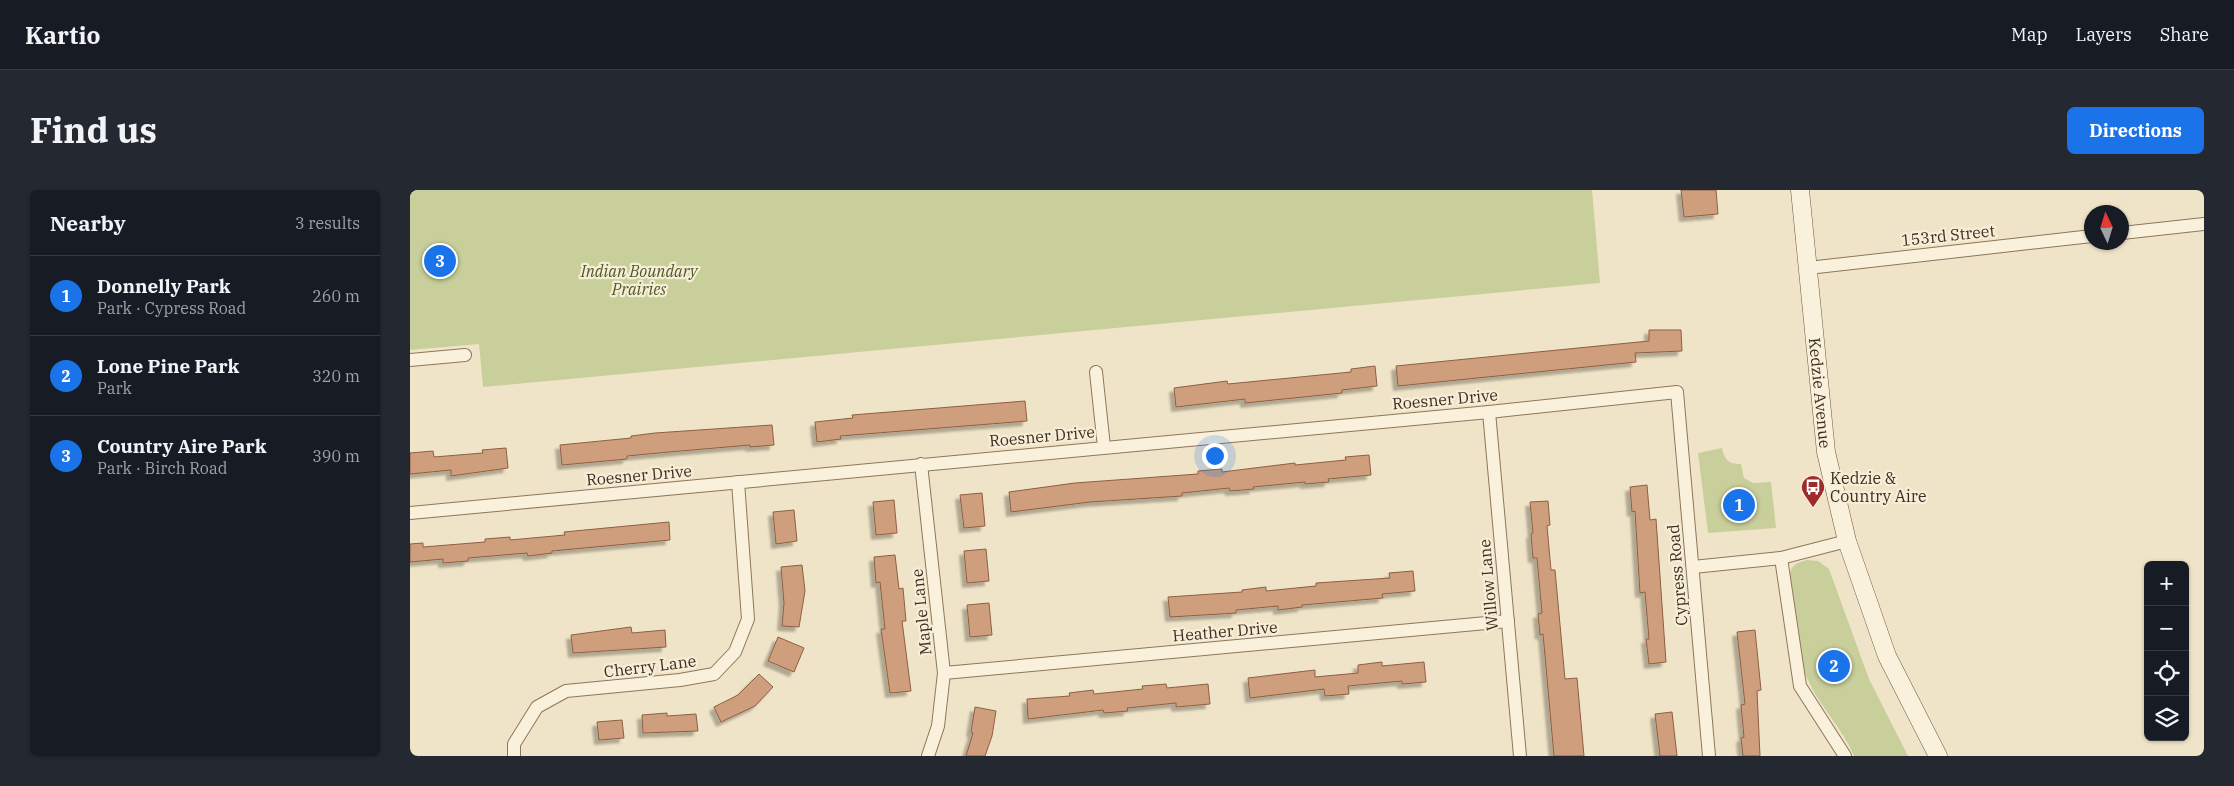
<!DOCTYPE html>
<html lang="en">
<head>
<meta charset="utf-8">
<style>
	body { margin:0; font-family:"IBM Plex Serif",serif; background:#242831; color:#f1f3f6 }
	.controls { position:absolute; right:15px; bottom:15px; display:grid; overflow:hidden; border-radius:8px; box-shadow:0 1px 4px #0004 }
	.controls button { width:45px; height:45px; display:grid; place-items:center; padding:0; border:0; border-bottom:1px solid #363941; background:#171b24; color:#f1f3f6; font:25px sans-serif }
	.compass { position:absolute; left:1674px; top:15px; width:45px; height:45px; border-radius:50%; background:#171b24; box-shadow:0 1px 4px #0004; rotate:356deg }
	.you { position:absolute; left:804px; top:265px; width:18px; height:18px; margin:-12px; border:4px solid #fff; border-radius:50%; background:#1a73e8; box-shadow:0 0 0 8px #1a73e833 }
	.badge { display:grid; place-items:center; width:32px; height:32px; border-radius:50%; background:#1a73e8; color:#fff; font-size:16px; font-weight:700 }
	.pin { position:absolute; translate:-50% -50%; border:2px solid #fff; box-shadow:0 1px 5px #0006 }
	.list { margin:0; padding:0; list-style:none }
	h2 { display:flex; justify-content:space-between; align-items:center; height:65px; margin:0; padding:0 20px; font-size:21px }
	h2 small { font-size:16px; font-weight:400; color:#9ea1a6 }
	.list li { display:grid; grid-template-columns:32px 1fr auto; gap:15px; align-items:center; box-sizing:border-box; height:80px; padding:0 20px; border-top:1px solid #363941 }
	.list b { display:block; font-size:19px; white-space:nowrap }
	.list p { margin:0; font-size:16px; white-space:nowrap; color:#9ea1a6 }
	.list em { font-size:16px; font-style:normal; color:#9ea1a6 }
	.icon { flex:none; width:28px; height:28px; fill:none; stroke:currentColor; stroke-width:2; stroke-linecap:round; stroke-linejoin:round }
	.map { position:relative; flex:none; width:1794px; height:566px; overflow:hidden; border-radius:8px }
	header { display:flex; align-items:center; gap:30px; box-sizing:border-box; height:70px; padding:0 25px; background:#171b24; border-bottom:1px solid #363941 }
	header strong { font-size:24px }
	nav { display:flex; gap:28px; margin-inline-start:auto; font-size:18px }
	.intro { display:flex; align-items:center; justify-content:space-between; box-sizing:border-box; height:120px; padding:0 30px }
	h1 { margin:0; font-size:35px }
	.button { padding:12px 22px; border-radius:8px; background:#1a73e8; color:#fff; font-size:18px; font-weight:700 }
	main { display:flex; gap:30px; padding:0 30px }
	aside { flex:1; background:#171b24; border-radius:8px; box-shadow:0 1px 4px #0004 }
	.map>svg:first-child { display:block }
	.green { fill:#c9cf9b }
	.building { fill:#cf9f7d; stroke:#8d5f41; filter:url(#shadow) }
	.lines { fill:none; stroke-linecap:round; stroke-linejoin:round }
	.street-casing { stroke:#8d765c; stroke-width:14 }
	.secondary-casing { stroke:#6f573f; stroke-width:19 }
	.street { stroke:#faf1dc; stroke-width:12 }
	.secondary { stroke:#faf1dc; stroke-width:18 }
	.labels { text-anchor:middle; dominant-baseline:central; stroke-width:4.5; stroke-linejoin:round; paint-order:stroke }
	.street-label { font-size:16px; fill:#3d2e20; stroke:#f7eed8 }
	.park-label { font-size:16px; font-style:italic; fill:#4d5a26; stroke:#f7eed8 }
	.poi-label { font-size:16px; fill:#3d2e20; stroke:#f7eed8; text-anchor:start }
</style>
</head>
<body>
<header>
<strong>Kartio</strong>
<nav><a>Map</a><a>Layers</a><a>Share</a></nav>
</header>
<div class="intro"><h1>Find us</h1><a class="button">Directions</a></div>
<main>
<aside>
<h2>Nearby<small>3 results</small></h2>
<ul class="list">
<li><span class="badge">1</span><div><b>Donnelly Park</b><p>Park · Cypress Road</p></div><em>260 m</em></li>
<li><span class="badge">2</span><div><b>Lone Pine Park</b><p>Park</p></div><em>320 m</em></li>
<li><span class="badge">3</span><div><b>Country Aire Park</b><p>Park · Birch Road</p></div><em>390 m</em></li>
</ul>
</aside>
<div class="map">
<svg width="1794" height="566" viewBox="0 0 1794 566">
	<defs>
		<filter id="shadow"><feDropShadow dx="-4.5" dy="4.5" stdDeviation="1" flood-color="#0004"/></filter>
	</defs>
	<rect width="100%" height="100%" fill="#f0e4c8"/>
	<g class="green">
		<polygon points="0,0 1182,0 1190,93 73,197 69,154 0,160"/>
		<path d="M1312,258C1315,270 1318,274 1331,274L1334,288L1343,293L1361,292L1366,338L1298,343L1288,263Z"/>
		<path d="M1397,370L1408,371L1419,379L1459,489L1498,566H1444C1433,539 1410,517 1398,490C1389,471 1374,398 1381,380C1384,373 1390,372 1397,370Z"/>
	</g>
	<g class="building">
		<polygon points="1271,0 1306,0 1308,24 1274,27"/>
		<polygon points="1239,140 1271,140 1272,161 1225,163 1226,172 988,196 986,176 1239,151"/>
		<polygon points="965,176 967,196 932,200 932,203 835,213 835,209 766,217 764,198 817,191 818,194 941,182 941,179"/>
		<polygon points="615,211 617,231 430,246 431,249 407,252 405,232 443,228 442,225"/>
		<polygon points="362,235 364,255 340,257 340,255 259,262 217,266 217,269 152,275 150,255 221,248 221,246 245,243"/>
		<polygon points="96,258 98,278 41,286 41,280 0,284 0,263 23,261 24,267 73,263 72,260"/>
		<polygon points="959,265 961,285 918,289 919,292 895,294 895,292 843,297 844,299 820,301 819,298 772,303 772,306 680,312 601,322 599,302 665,293 788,284 788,281 812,279 812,282 885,273 885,275 936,270 935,267"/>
		<polygon points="1237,295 1240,330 1246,329 1256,472 1239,474 1236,449 1239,449 1235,402 1230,403 1225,321 1222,322 1220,297"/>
		<polygon points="572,303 575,336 554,338 550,305"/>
		<polygon points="484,310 487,343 466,345 463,312"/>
		<polygon points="1138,311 1140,335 1137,336 1141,380 1145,380 1155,489 1167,488 1174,566 1144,566 1133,444 1130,445 1128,424 1132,423 1127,368 1123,368 1121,344 1123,343 1120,312"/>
		<polygon points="384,320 387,351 366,354 363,322"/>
		<polygon points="259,332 260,350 142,361 142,363 118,366 117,363 58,368 58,371 33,373 33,369 0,372 0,354 13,353 13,357 75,352 75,349 100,347 100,350 155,345 154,342"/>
		<polygon points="576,359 579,391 557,393 554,361"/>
		<polygon points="485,365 489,399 493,398 496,431 492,431 501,501 480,503 471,439 475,439 470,392 466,393 464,367"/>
		<polygon points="392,375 395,401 389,437 372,436 374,413 371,377"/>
		<polygon points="1003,381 1005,401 972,404 973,408 892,415 892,417 868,420 868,416 826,420 826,423 760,427 758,407 832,402 832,400 856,397 856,401 906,396 906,393 980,388 979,383"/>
		<polygon points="579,413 582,445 560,447 557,415"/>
		<polygon points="221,437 222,443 255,440 256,457 163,463 161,445"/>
		<polygon points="1345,440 1351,500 1347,501 1350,566 1333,566 1331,548 1334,547 1331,515 1335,514 1327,442"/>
		<polygon points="368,447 394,458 384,482 358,471"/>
		<polygon points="972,472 972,476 1014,472 1016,492 992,494 992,491 938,496 939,504 915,506 914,499 840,508 838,488 905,480 905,487 948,483 948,475"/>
		<polygon points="349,484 363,497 345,516 311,532 304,517 328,505"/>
		<polygon points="756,494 757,498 798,494 800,514 766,517 766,513 717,518 718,521 694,523 693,520 618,529 617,509 660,506 659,503 683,500 684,504 733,499 732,496"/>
		<polygon points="565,517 586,521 582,546 575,566 556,566 563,543 561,542"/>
		<polygon points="1262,522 1267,566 1250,566 1245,524"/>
		<polygon points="257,523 257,526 286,524 288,541 233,543 232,525"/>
		<polygon points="212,530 214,548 189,550 187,532"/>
	</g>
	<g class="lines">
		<g class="street-casing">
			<g id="street">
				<polyline points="1712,43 1794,34"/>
				<polyline points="1398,78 1682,46"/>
				<polyline points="0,170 55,165"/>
				<polyline points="686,182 694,257"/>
				<polyline points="1079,222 1110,566"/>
				<polyline points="511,274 534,483 528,536 518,566"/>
				<polyline points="0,323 1079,222 1267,202 1299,566"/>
				<polyline points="1371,368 1390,496 1435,566"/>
				<polyline points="1283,377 1371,368 1437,351"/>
				<polyline points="534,483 1098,431"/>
				<polyline points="104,566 104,554 127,517 156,501 270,490 304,484 325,462 338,429 328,292"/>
			</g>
		</g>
		<g class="secondary-casing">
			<g id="secondary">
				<path id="s1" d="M1390,0L1416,262L1437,351L1477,466L1528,566"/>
			</g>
		</g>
		<use href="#street" class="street"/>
		<use href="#secondary" class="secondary"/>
	</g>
	<defs>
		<g id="bus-pin" transform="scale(1.25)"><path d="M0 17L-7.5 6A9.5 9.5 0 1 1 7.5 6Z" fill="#9e2a2b" stroke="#f7eed8"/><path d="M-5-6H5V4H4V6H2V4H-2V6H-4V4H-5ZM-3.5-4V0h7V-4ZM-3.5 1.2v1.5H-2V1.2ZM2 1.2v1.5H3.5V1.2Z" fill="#fff"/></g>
	</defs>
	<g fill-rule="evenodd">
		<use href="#bus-pin" x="1403" y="297"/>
	</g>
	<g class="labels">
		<g class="street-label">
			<text transform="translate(1538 45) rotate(-6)">153rd Street</text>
			<text stroke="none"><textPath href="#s1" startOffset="204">Kedzie Avenue</textPath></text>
			<text transform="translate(1035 209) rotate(-5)">Roesner Drive</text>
			<text transform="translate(632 246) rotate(-5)">Roesner Drive</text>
			<text transform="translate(229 285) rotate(-5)">Roesner Drive</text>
			<text transform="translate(1267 385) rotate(-95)">Cypress Road</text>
			<text transform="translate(1078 395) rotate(-95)">Willow Lane</text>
			<text transform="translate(511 422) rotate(-96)">Maple Lane</text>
			<text transform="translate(815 441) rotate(-5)">Heather Drive</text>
			<text transform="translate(240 476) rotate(-7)">Cherry Lane</text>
		</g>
		<g class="park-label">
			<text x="229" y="81">Indian Boundary<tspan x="229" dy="18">Prairies</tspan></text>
		</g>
		<g class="poi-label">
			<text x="1420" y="288">Kedzie &amp;<tspan x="1420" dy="18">Country Aire</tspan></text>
		</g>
	</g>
</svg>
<div class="controls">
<button>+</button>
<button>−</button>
<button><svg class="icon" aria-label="locate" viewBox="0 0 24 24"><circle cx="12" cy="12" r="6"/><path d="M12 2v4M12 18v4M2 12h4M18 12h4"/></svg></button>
<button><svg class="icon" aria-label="layers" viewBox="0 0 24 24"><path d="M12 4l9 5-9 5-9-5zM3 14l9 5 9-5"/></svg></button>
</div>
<svg class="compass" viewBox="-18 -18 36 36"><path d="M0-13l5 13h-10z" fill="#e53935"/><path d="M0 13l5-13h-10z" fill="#9ea1a6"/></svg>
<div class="you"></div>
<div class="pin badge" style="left:1329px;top:315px">1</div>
<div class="pin badge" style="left:1424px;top:476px">2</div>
<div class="pin badge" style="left:30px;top:71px">3</div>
</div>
</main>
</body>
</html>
